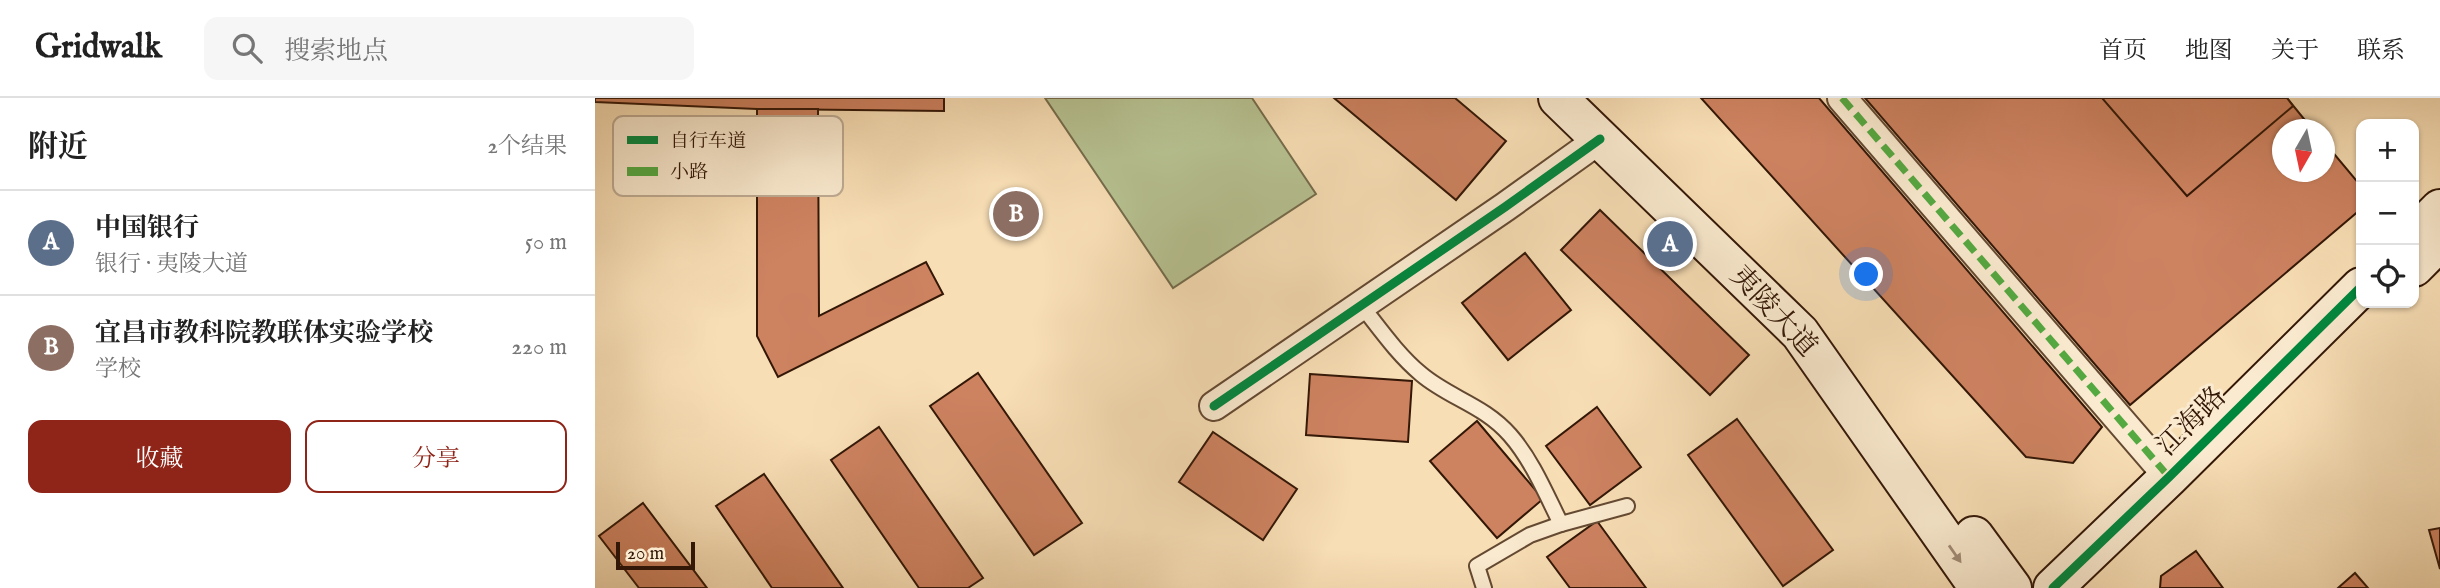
<!DOCTYPE html>
<html lang="zh">
<head>
<meta charset="utf-8">
<style>
	body { margin:0; font-family:"IM FELL English","Noto Serif SC",serif; background:#f6f6f6; color:#222 }
	.controls { position:absolute; right:21px; top:21px; display:grid; overflow:hidden; border-radius:14px; box-shadow:0 2px 5px #0004 }
	.controls button { width:63px; height:63px; display:grid; place-items:center; padding:0; border:0; border-bottom:2px solid #e0e0e0; background:#fff; color:#222; font:35px sans-serif }
	.compass { position:absolute; left:1677px; top:21px; width:63px; height:63px; border-radius:50%; background:#fff; box-shadow:0 2px 5px #0004; rotate:189deg }
	.scale { position:absolute; left:21px; bottom:18px; width:79px; box-sizing:border-box; padding-left:7px; border:4px solid #331707; border-top:0; font-size:19px; line-height:24px; white-space:nowrap; color:#331707; -webkit-text-stroke:5px #faeacf; paint-order:stroke }
	.you { position:absolute; left:1272px; top:177px; width:24px; height:24px; margin:-18px; border:5px solid #fff; border-radius:50%; background:#1a73e8; box-shadow:0 0 0 10px #1a73e833 }
	.badge { display:grid; place-items:center; width:46px; height:46px; border-radius:50%; background:#8f2418; color:#fff; font-size:23px; font-weight:700 }
	.pin { position:absolute; translate:-50% -50%; border:4px solid #fff; box-shadow:0 2px 7px #0006 }
	.list { margin:0; padding:0; list-style:none }
	h2 { display:flex; justify-content:space-between; align-items:center; height:91px; margin:0; padding:0 28px; font-size:30px }
	h2 small { font-size:23px; font-weight:400; color:#767676 }
	.list li { display:grid; grid-template-columns:46px 1fr auto; gap:21px; align-items:center; box-sizing:border-box; height:105px; padding:0 28px; border-top:2px solid #e0e0e0 }
	.list b { display:block; font-size:26px; white-space:nowrap }
	.list p { margin:0; font-size:23px; white-space:nowrap; color:#767676 }
	.list em { font-size:23px; font-style:normal; color:#767676 }
	.actions { display:flex; gap:14px; padding:21px 28px }
	.actions a { flex:1; padding:16px 0; border:2px solid #8f2418; border-radius:14px; text-align:center; font-size:24px; color:#8f2418 }
	.actions .main { background:#8f2418; color:#fff }
	.icon { flex:none; width:38px; height:38px; fill:none; stroke:currentColor; stroke-width:2; stroke-linecap:round; stroke-linejoin:round }
	.map { position:relative; flex:none; width:1845px; height:490px; overflow:hidden }
	header { display:flex; align-items:center; gap:42px; box-sizing:border-box; height:98px; padding:0 35px; background:#fff; border-bottom:2px solid #e0e0e0 }
	header strong { font-size:33px }
	nav { display:flex; gap:38px; margin-inline-start:auto; font-size:24px }
	.search { width:490px; height:63px; background:#f6f6f6; display:flex; align-items:center; gap:18px; box-sizing:border-box; padding:0 24px; border-radius:14px; color:#767676; font-size:26px }
	main { display:flex }
	aside { flex:1; background:#fff }
	.map>svg:first-child { display:block }
	.green { fill:#b7c292; stroke:#756c4c; stroke-width:2 }
	.building { fill:#cd8260; stroke:#331707; stroke-width:2 }
	.lines { fill:none; stroke-linecap:round; stroke-linejoin:round }
	.lane-casing { stroke:#644932; stroke-width:18 }
	.street-casing { stroke:#644932; stroke-width:32 }
	.secondary-casing { stroke:#331707; stroke-width:42 }
	.lane { stroke:#faeacf; stroke-width:14 }
	.street { stroke:#faeacf; stroke-width:28 }
	.secondary { stroke:#faeacf; stroke-width:38 }
	.quiet { stroke:#54a941; stroke-width:7; stroke-dasharray:14 7; stroke-linecap:butt }
	.cycleway-casing { stroke:#faeacf; stroke-width:13 }
	.cycleway { stroke:#00873e; stroke-width:9 }
	.oneway { fill:#a08b75 }
	.labels { text-anchor:middle; dominant-baseline:central; stroke-width:6; stroke-linejoin:round; paint-order:stroke }
	.street-label { font-size:28px; fill:#331707; stroke:#faeacf }
	.key { fill:#faeacf; stroke:#beab93; stroke-width:2 }
	.key-label { font-size:19px; fill:#331707 }
</style>
</head>
<body>
<header>
<strong>Gridwalk</strong>
<div class="search"><svg class="icon" aria-label="search" viewBox="0 0 24 24"><circle cx="10" cy="10" r="6"/><path d="M15 15l6 6"/></svg>搜索地点</div>
<nav><a>首页</a><a>地图</a><a>关于</a><a>联系</a></nav>
</header>
<main>
<aside>
<h2>附近<small>2个结果</small></h2>
<ul class="list">
<li><span class="badge" style="background:#5c6f8a">A</span><div><b>中国银行</b><p>银行 · 夷陵大道</p></div><em>50 m</em></li>
<li><span class="badge" style="background:#8d6e63">B</span><div><b>宜昌市教科院教联体实验学校</b><p>学校</p></div><em>220 m</em></li>
</ul>
<div class="actions"><a class="main">收藏</a><a>分享</a></div>
</aside>
<div class="map">
<svg width="1845" height="490" viewBox="0 0 1845 490">
	<rect width="100%" height="100%" fill="#f8deb5"/>
	<filter id="stains"><feTurbulence type="fractalNoise" baseFrequency=".00286" numOctaves="4"/><feColorMatrix values="0 0 0 0 .2 0 0 0 0 .09 0 0 0 0 .02 0 0 0 .5 -.17"/></filter>
	<radialGradient id="worn" r=".72"><stop offset=".6" stop-color="#630" stop-opacity="0"/><stop offset="1" stop-color="#630" stop-opacity=".3"/></radialGradient>
	<polygon class="green" points="450,0 657,0 721,96 578,190"/>
	<g class="building">
		<polygon points="0,0 349,0 349,13 162,11 0,4"/>
		<polygon points="739,0 860,0 911,43 861,102"/>
		<polygon points="1106,0 1224,0 1507,329 1478,365 1431,359"/>
		<polygon points="1270,0 1692,0 1718,32 1688,32 1688,74 1730,74 1730,45 1766,88 1766,111 1535,307"/>
		<polygon points="1507,0 1692,0 1698,8 1592,98"/>
		<polygon points="162,11 223,11 224,218 331,164 348,196 183,279 162,238"/>
		<polygon points="1005,112 1154,257 1115,297 966,152"/>
		<polygon points="930,155 976,212 913,262 867,205"/>
		<polygon points="383,275 487,425 439,457 335,308"/>
		<polygon points="715,276 817,283 813,344 711,337"/>
		<polygon points="1002,309 1046,369 995,407 951,348"/>
		<polygon points="1142,321 1238,452 1188,488 1093,357"/>
		<polygon points="882,323 948,401 902,440 835,363"/>
		<polygon points="284,329 388,480 373,490 324,490 236,362"/>
		<polygon points="618,334 702,391 668,442 584,384"/>
		<polygon points="169,376 248,490 177,490 121,408"/>
		<polygon points="48,405 112,490 44,490 4,438"/>
		<polygon points="1002,423 1051,490 975,490 952,459"/>
		<polygon points="1845,430 1845,471 1834,432"/>
		<polygon points="1601,453 1628,490 1565,490 1566,478"/>
		<polygon points="1760,475 1773,490 1743,490"/>
	</g>
	<g class="lines">
		<g class="lane-casing">
			<g id="lane">
				<path d="M766,207C785,231 803,257 826,276C854,300 889,307 915,337C937,362 951,396 966,426"/>
				<polyline points="889,490 882,468 935,437 966,426 1032,408"/>
			</g>
		</g>
		<g class="street-casing">
			<g id="street">
				<polyline points="1247,0 1574,379"/>
				<polyline points="619,308 910,109 1005,41"/>
			</g>
		</g>
		<g class="secondary-casing">
			<g id="secondary">
				<polyline points="963,0 1205,235 1384,490"/>
				<polyline points="1819,137 1845,111"/>
				<polyline points="1819,169 1845,143"/>
				<polyline points="1379,438 1417,490"/>
				<polyline points="1458,490 1574,379 1766,189"/>
			</g>
		</g>
		<use href="#lane" class="lane"/>
		<use href="#street" class="street"/>
		<use href="#secondary" class="secondary"/>
		<polyline class="quiet" points="1247,0 1574,379"/>
		<g class="cycleway-casing">
			<g id="cycleway">
				<polyline points="619,308 910,109 1005,41"/>
				<polyline points="1458,490 1574,379 1766,189"/>
			</g>
		</g>
		<use href="#cycleway" class="cycleway"/>
	</g>
	<defs><path id="oneway-solid" d="M-6-.8H1V-3.2L6.5 0L1 3.2V.8H-6Z" transform="scale(1.75)"/></defs>
	<use class="oneway" href="#oneway-solid" transform="translate(1360 456) rotate(55)"/>
	<g class="labels">
		<g class="street-label">
			<text transform="translate(1178 214) rotate(47)">夷陵大道</text>
			<text transform="translate(1597 324) rotate(-45)">江海路</text>
		</g>
	</g>
	<rect x="18" y="18" width="230" height="80" rx="10" class="key"/>
	<rect x="32" y="38" width="31" height="8" fill="#00873e"/>
	<rect x="32" y="69" width="31" height="9" fill="#54a941"/>
	<g class="key-label">
		<text x="75" y="49">自行车道</text>
		<text x="75" y="80">小路</text>
	</g>
	<rect width="100%" height="100%" filter="url(#stains)"/>
	<rect width="100%" height="100%" fill="url(#worn)"/>
</svg>
<div class="controls">
<button>+</button>
<button>−</button>
<button><svg class="icon" aria-label="locate" viewBox="0 0 24 24"><circle cx="12" cy="12" r="6"/><path d="M12 2v4M12 18v4M2 12h4M18 12h4"/></svg></button>
</div>
<svg class="compass" viewBox="-18 -18 36 36"><path d="M0-13l5 13h-10z" fill="#e53935"/><path d="M0 13l5-13h-10z" fill="#767676"/></svg>
<div class="scale">20 m</div>
<div class="you"></div>
<div class="pin badge" style="left:1075px;top:146px;background:#5c6f8a">A</div>
<div class="pin badge" style="left:421px;top:116px;background:#8d6e63">B</div>
</div>
</main>
</body>
</html>
